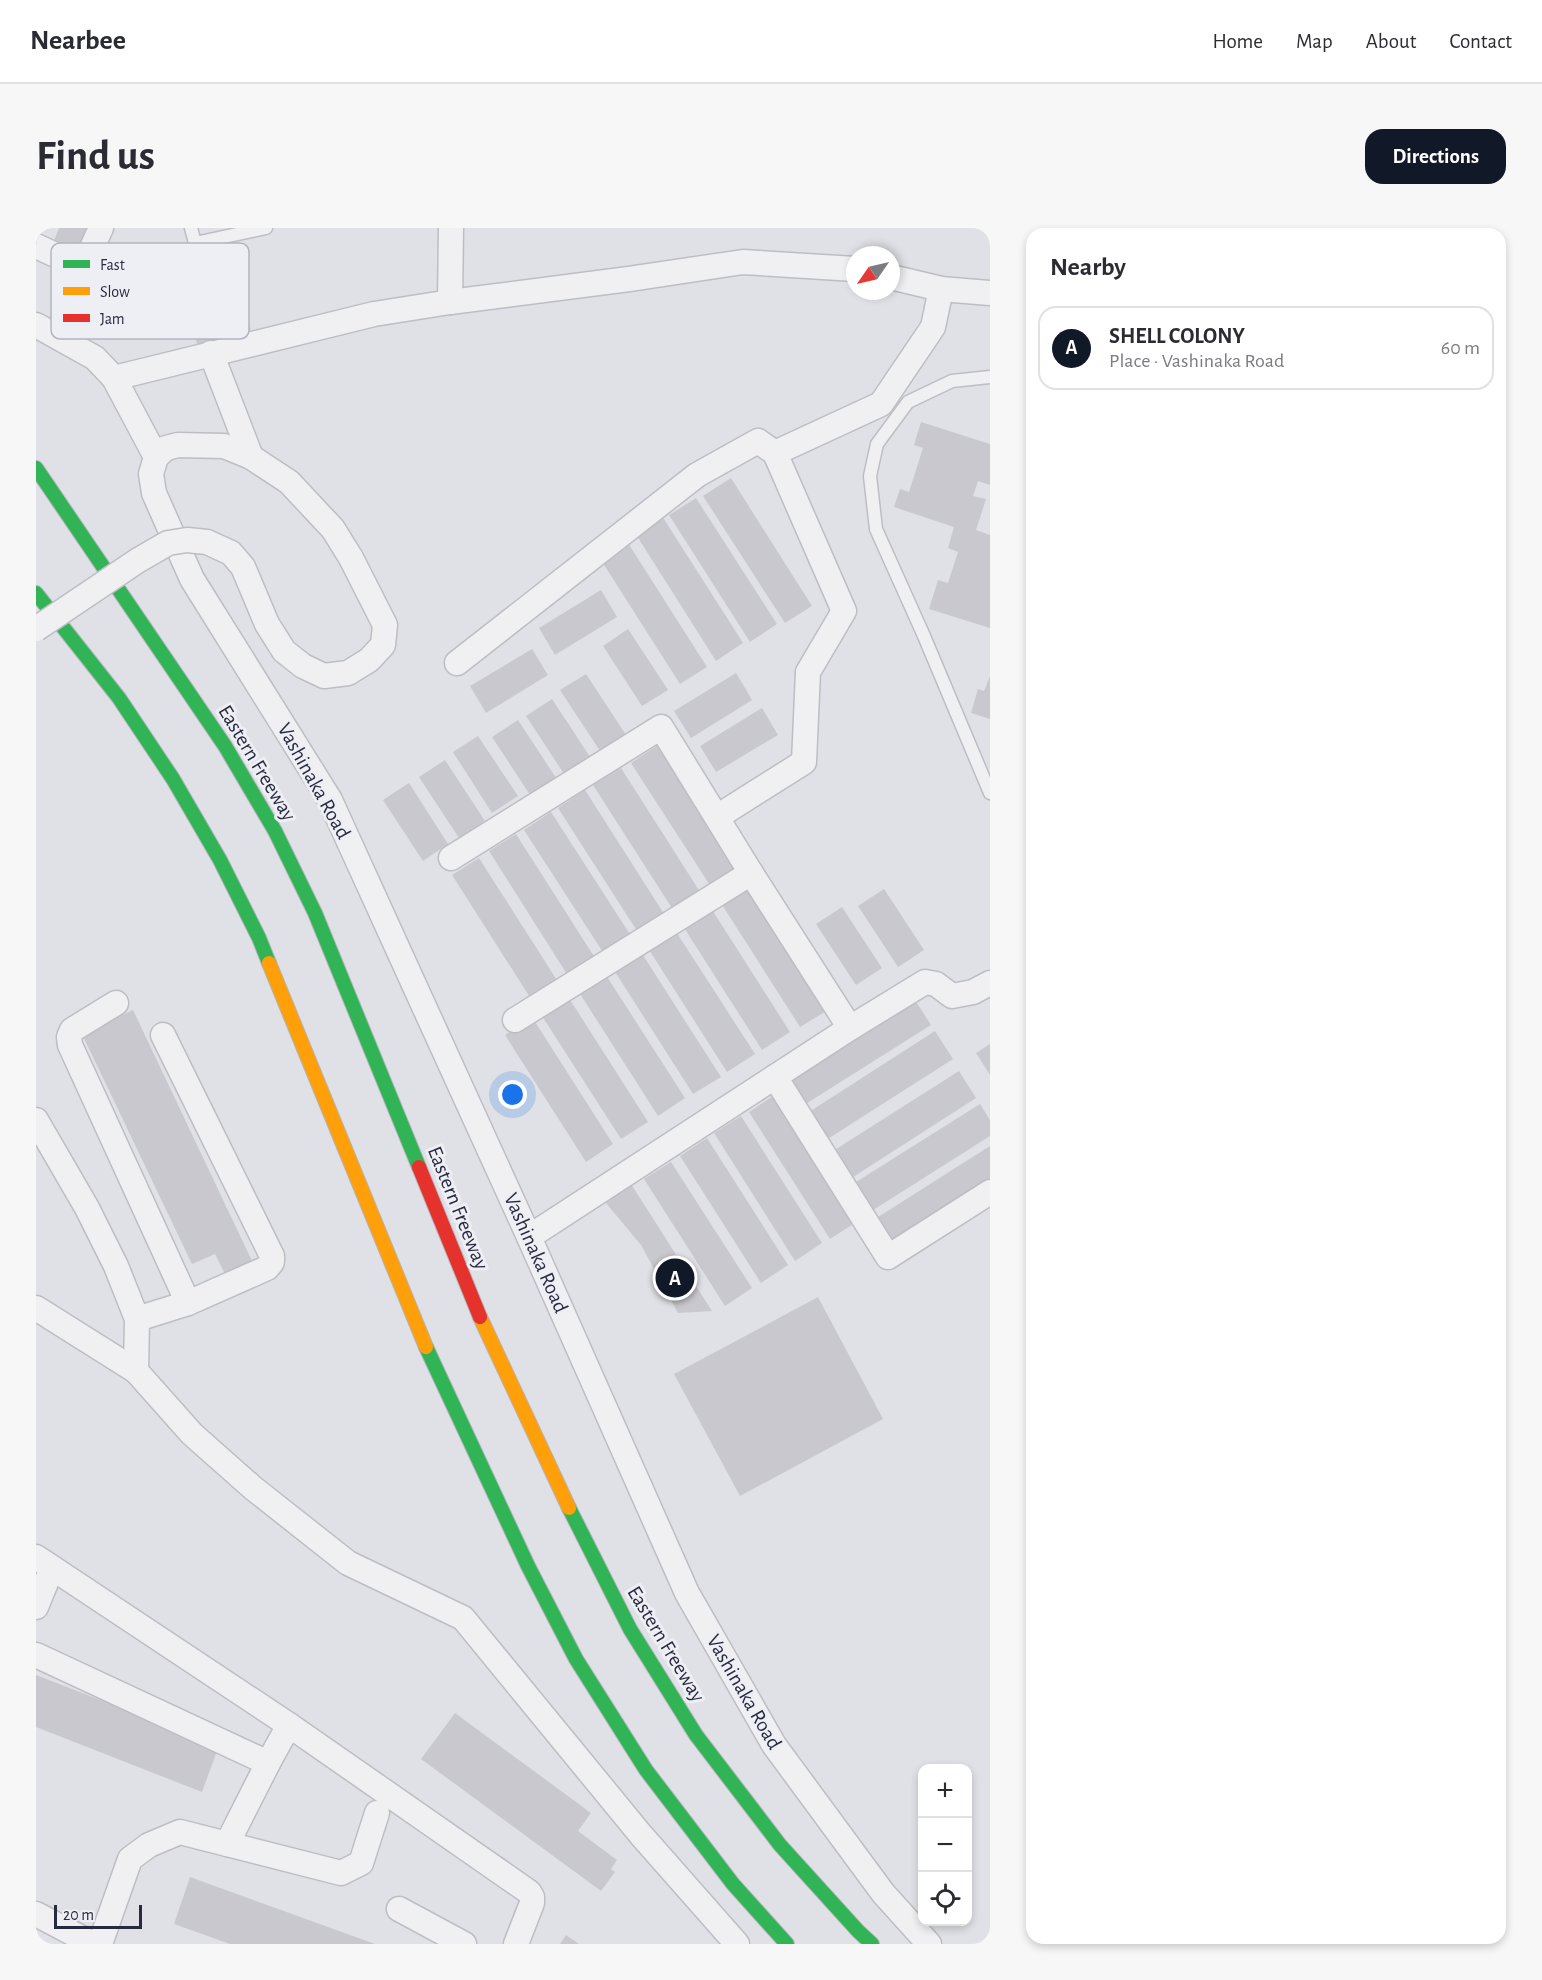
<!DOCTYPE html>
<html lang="en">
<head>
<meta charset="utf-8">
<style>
	body { margin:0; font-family:"Alegreya Sans",sans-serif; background:#f7f7f7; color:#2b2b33 }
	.controls { position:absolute; right:18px; bottom:18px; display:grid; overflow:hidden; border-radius:12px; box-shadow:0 3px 9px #0003 }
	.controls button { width:54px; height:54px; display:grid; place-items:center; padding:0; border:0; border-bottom:2px solid #e1e1e2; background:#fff; color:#2b2b33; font:30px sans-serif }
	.compass { position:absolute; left:810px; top:18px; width:54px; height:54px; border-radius:50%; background:#fff; box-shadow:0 3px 9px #0003; rotate:236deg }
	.scale { position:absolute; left:18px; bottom:15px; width:88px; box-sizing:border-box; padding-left:6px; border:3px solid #282b3f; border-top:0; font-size:16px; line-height:21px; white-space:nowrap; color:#282b3f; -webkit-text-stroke:4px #eeeff5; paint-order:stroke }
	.you { position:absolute; left:477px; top:867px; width:21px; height:21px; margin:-15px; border:4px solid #fff; border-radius:50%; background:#1a73e8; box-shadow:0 0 0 9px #1a73e833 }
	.badge { display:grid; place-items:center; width:39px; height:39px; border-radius:50%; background:#111827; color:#fff; font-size:20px; font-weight:700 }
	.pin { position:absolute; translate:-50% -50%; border:3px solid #fff; box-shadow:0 2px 6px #0006 }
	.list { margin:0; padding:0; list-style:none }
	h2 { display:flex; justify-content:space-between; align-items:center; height:78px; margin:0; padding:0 24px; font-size:26px }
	h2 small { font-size:20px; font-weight:400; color:#7c7c81 }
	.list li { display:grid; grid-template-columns:39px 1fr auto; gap:18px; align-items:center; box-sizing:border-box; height:84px; margin:0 12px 12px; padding:0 12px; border:2px solid #e1e1e2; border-radius:18px }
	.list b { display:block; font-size:22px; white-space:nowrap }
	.list p { margin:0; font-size:20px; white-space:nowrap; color:#7c7c81 }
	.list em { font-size:20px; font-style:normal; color:#7c7c81 }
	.icon { flex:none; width:33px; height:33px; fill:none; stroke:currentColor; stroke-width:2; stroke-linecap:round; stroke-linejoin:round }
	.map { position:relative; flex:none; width:954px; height:1716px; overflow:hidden; border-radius:18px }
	header { display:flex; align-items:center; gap:36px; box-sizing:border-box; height:84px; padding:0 30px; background:#fff; border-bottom:2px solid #e1e1e2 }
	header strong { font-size:28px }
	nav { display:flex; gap:33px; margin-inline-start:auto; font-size:21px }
	.intro { display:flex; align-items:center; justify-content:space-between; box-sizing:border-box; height:144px; padding:0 36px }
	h1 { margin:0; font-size:42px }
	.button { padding:15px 27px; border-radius:18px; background:#111827; color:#fff; font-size:21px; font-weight:700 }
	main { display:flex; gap:36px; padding:0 36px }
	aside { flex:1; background:#fff; border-radius:18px; box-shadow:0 3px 9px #0003 }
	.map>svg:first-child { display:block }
	.building { fill:#c8c8ce }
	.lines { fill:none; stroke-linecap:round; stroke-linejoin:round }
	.lane-casing { stroke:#bdbec3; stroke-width:15 }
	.street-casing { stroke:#bdbec3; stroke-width:27 }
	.fast-casing { stroke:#b3b4ba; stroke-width:16 }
	.slow-casing { stroke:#b3b4ba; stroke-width:16 }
	.jam-casing { stroke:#b3b4ba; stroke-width:16 }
	.lane { stroke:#f0f0f2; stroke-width:12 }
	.street { stroke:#f0f0f2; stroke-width:24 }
	.fast { stroke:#30b455; stroke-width:14 }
	.slow { stroke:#ff9f0a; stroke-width:14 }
	.jam { stroke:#e5322d; stroke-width:14 }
	.street-bridge-casing { stroke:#bdbec3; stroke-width:27; stroke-linecap:butt }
	.street-bridge { stroke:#f0f0f2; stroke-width:24 }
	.labels { text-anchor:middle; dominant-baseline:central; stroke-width:6; stroke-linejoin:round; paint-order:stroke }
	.street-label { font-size:21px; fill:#282b3f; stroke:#eeeff5 }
	.key { fill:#eeeff5; stroke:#b3b4be; stroke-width:1.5 }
	.key-label { font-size:16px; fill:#282b3f }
</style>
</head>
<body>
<header>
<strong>Nearbee</strong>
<nav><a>Home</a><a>Map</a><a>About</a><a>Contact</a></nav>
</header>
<div class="intro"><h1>Find us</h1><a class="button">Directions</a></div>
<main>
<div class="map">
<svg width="954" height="1716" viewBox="0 0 954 1716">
	<rect width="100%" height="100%" fill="#e0e1e6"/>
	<g class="building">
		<polygon points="23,0 58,0 47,26 18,13"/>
		<polygon points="199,44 215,102 161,116 145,58"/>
		<polygon points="885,194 954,216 954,257 942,253 937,268 950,271 940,302 954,307 954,400 893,381 902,352 912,355 922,324 912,320 918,299 858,279 864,261 873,264 887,220 878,217"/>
		<polygon points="695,250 776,378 749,395 667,268"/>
		<polygon points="660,270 741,396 714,414 633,287"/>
		<polygon points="626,288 707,415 680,433 599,305"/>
		<polygon points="590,312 671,439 644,456 563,329"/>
		<polygon points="565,362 581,389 519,427 503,400"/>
		<polygon points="592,401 632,462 606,478 567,418"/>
		<polygon points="496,421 512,447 450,485 434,458"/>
		<polygon points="700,445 716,472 655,510 638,483"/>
		<polygon points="550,446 590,507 564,523 524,462"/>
		<polygon points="954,448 954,491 935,485 942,461 948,463"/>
		<polygon points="516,471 556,532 530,549 490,488"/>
		<polygon points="726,480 742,507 680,544 664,518"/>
		<polygon points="482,492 522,553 496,570 456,509"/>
		<polygon points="442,508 482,568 456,585 417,524"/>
		<polygon points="622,517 704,644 677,662 595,535"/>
		<polygon points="409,532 449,593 423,610 383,549"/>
		<polygon points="585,540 666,667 639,685 557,557"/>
		<polygon points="373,555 412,616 387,633 347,572"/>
		<polygon points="549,562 630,689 603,706 522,580"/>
		<polygon points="515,584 597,711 570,729 488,602"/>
		<polygon points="480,606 561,733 534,751 453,623"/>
		<polygon points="443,630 524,757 497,774 416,647"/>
		<polygon points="710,655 792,782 764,799 683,672"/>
		<polygon points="848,661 888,722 862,739 822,678"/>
		<polygon points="673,677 754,804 726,822 645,695"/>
		<polygon points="806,679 846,740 820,757 780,696"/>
		<polygon points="637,699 719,826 691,844 610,717"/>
		<polygon points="603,721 685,849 657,866 576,739"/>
		<polygon points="568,744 649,870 622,888 541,761"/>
		<polygon points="531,767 612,894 585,911 504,785"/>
		<polygon points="877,769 895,797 768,877 751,849"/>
		<polygon points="97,782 216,1033 189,1046 179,1026 156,1036 46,806"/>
		<polygon points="496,789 577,916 550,934 469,807"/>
		<polygon points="899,803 917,831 790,912 773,884"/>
		<polygon points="954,816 954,847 940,825"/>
		<polygon points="923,843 940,870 814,951 797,923"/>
		<polygon points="740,866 822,993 794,1011 713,884"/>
		<polygon points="944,876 954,892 954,908 834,984 817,956"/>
		<polygon points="705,888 786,1015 759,1033 678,905"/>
		<polygon points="671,910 752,1037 725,1055 644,928"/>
		<polygon points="954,918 954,956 856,1019 839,991"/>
		<polygon points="635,934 716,1060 689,1078 608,951"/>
		<polygon points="595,956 676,1083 642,1085 605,1017 570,975"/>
		<polygon points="782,1069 847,1191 704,1268 638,1146"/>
		<polygon points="0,1447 183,1518 166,1564 0,1499"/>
		<polygon points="419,1485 555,1585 542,1603 581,1632 575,1641 579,1644 565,1663 385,1531"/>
		<polygon points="154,1649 339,1716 194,1716 138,1696"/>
		<polygon points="530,1707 543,1716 524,1716"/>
	</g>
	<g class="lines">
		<g class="lane-casing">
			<g id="lane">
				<polyline points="155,0 159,15 230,0"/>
				<polyline points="954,149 916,153 872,174 841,216 834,248 840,301 888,408 954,565"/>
			</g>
		</g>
		<g class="street-casing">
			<g id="street">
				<polyline points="0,18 39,36 45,37 50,33 65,0"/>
				<polyline points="855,49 905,61 954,65"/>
				<polyline points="414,74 415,0"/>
				<polyline points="0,97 59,130 78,150 120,229"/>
				<polyline points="175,125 215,229"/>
				<polyline points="78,150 338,86 414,74 593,51 707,34 819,41"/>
				<polyline points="315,330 297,301 253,254 215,229 188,218 142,217 130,220 120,229 115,246 118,265 156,351 294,572 493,1009 651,1365 738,1517 847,1665 893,1716"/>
				<polyline points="421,435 661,247 722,213 739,225"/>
				<polyline points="681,589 768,534 772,444 808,383 739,225 845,176 897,99 905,61"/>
				<polyline points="415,630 625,499 715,645 814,800"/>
				<polyline points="80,775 36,802 33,809 34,817 152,1075"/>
				<polyline points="479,792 715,645"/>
				<polyline points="739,849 852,1029 954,964"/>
				<polyline points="0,892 51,980 80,1038 101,1091 100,1143 156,1206 217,1260 312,1335 427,1390 605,1607 701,1716"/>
				<polyline points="493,1009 814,800 889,754 900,756 916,768 937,764 954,755"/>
				<polyline points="0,1080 100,1143"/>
				<polyline points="101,1091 152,1075 231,1040 236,1034 236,1028 127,807"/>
				<polyline points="0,1329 253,1497 493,1664 496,1669 496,1675 480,1716"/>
				<polyline points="0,1379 16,1340"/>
				<polyline points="0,1427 232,1535 191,1616"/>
				<polyline points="232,1535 253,1497"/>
				<polyline points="363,1681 428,1716"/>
				<polyline points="0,1686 57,1716"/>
				<polyline points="64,1716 94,1631 113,1617 144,1604 305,1645 325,1635 341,1585"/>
			</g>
		</g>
		<g class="fast-casing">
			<g id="fast">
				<polyline points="0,240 189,518 239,603 279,685 383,939"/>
				<polyline points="0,365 83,470 137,551 184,632 223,710 233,735"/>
				<polyline points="390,1119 492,1338 540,1431 610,1542 697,1656 751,1716"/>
				<polyline points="533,1280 594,1401 660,1507 744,1617 822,1703 836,1716"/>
			</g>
		</g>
		<g class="slow-casing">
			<g id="slow">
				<polyline points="233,735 390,1119"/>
				<polyline points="444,1089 533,1280"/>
			</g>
		</g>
		<g class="jam-casing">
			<polyline id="jam" points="383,939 444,1089"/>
		</g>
		<use href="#lane" class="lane"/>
		<use href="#street" class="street"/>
		<use href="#fast" class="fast"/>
		<use href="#slow" class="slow"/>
		<use href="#jam" class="jam"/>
		<g class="street-bridge-casing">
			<polyline id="street-bridge" points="0,401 101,333 132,315 151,312 171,314 195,325 207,339 231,396 248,423 267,438 288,448 312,445 333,432 347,417 349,397 315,330"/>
		</g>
		<use href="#street-bridge" class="street-bridge"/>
	</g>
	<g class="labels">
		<g class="street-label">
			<text transform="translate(221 535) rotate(59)">Eastern Freeway</text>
			<text transform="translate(278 553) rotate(61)">Vashinaka Road</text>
			<text transform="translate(422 980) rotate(68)">Eastern Freeway</text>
			<text transform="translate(500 1025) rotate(66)">Vashinaka Road</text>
			<text transform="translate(630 1416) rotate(59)">Eastern Freeway</text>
			<text transform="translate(708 1464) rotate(60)">Vashinaka Road</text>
		</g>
	</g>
	<rect x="15" y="15" width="198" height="96" rx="9" class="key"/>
	<rect x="27" y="32" width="27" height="8" fill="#30b455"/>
	<rect x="27" y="59" width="27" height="8" fill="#ff9f0a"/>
	<rect x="27" y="86" width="27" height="8" fill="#e5322d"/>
	<g class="key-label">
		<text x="64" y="42">Fast</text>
		<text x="64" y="69">Slow</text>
		<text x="64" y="96">Jam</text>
	</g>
</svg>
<div class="controls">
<button>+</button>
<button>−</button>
<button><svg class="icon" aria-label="locate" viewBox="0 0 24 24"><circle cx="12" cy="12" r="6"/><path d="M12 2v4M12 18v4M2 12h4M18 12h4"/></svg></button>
</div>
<svg class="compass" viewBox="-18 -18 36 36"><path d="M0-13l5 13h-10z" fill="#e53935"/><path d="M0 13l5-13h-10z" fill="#7c7c81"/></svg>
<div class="scale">20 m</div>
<div class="you"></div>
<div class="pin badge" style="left:639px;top:1050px">A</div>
</div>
<aside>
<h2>Nearby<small></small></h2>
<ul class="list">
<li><span class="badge">A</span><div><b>SHELL COLONY</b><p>Place · Vashinaka Road</p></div><em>60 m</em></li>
</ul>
</aside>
</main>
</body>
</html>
